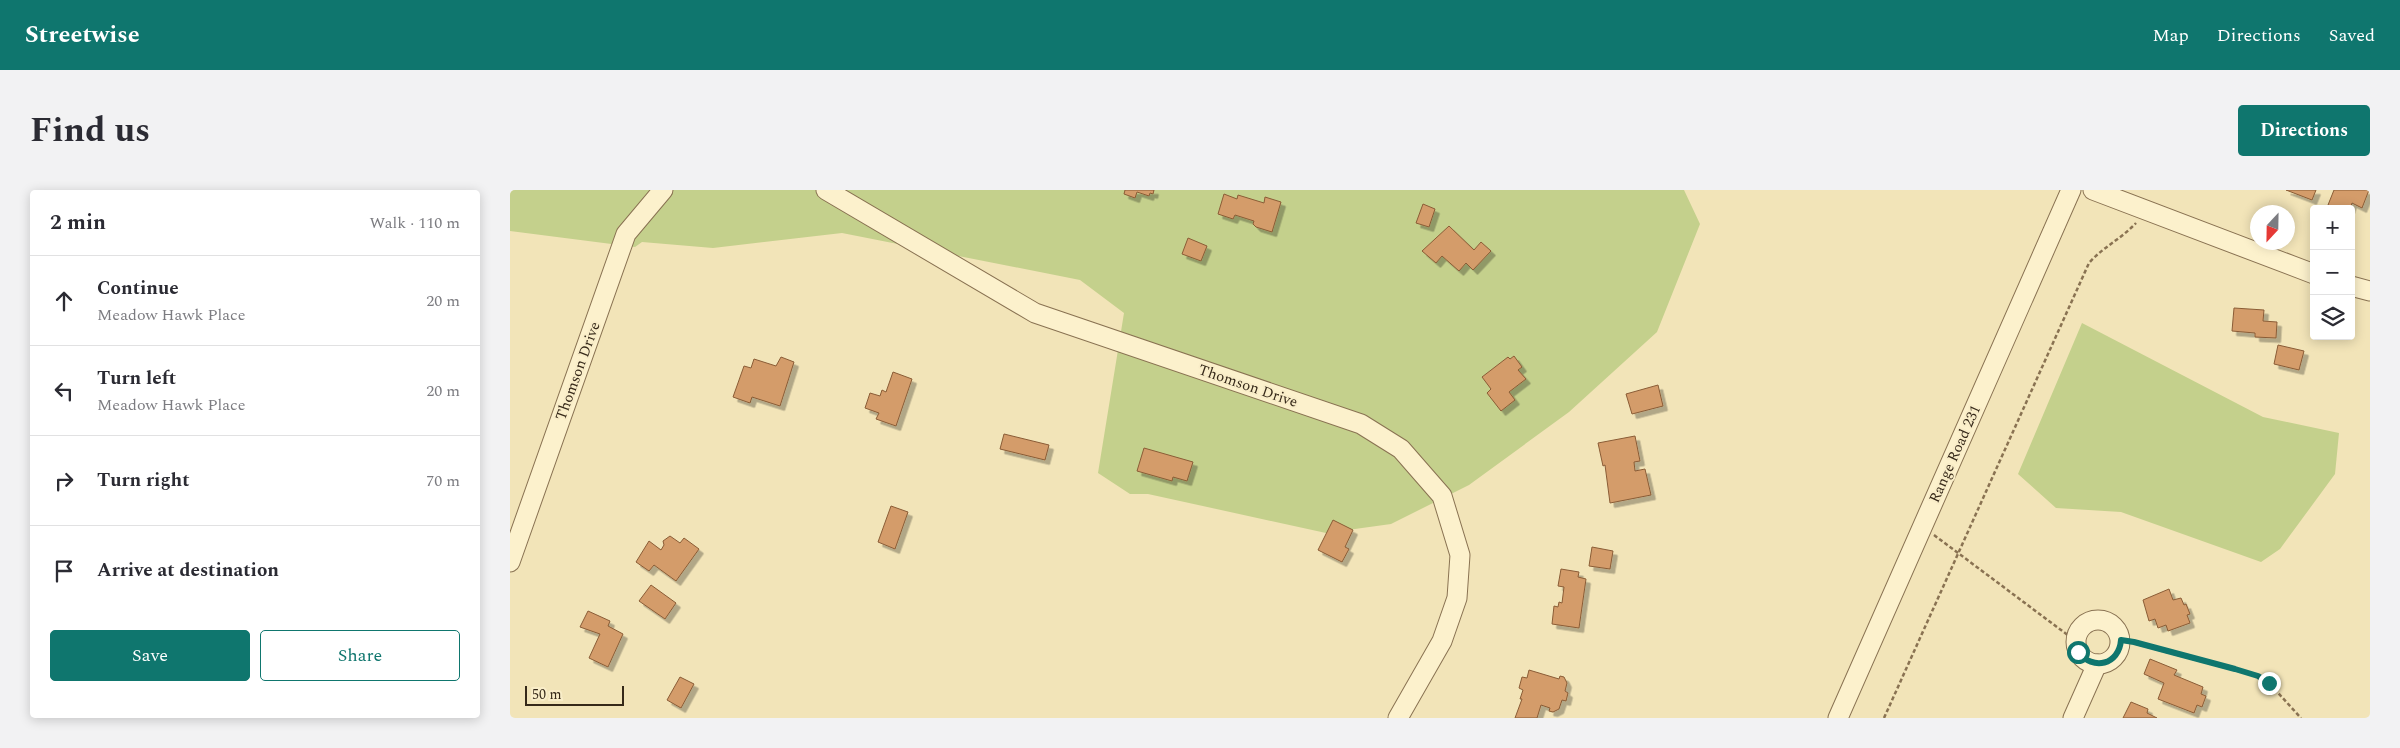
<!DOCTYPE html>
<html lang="en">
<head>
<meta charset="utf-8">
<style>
	body { margin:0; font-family:Spectral,serif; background:#f2f2f3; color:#2b2b33 }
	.controls { position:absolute; right:15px; top:15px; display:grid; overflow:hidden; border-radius:5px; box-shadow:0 2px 12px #0003 }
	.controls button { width:45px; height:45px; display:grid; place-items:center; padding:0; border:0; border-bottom:1px solid #e1e1e2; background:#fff; color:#2b2b33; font:25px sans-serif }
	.compass { position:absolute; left:1740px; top:15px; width:45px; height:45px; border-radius:50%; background:#fff; box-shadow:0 2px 12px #0003; rotate:202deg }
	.scale { position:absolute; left:15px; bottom:12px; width:99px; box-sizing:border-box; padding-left:5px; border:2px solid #362919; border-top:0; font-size:14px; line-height:18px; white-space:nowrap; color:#362919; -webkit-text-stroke:4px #f9edc8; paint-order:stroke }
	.stop { position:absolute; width:15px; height:15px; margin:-11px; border:4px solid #0f766e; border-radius:50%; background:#fff }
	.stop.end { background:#0f766e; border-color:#fff; box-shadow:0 1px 5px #0008 }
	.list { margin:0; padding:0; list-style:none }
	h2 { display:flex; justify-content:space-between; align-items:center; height:65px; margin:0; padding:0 20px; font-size:21px }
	h2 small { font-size:16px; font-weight:400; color:#7c7c81 }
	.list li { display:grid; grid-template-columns:32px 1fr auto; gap:15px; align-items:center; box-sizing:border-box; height:90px; padding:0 20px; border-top:1px solid #e1e1e2 }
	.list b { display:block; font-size:19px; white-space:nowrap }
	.list p { margin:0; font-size:16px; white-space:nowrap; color:#7c7c81 }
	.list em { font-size:16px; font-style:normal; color:#7c7c81 }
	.actions { display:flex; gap:10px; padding:15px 20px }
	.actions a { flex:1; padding:11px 0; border:1px solid #0f766e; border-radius:5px; text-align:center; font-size:18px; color:#0f766e }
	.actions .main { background:#0f766e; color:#fff }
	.icon { flex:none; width:28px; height:28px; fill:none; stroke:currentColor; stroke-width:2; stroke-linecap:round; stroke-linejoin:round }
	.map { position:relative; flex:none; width:1860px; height:528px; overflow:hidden; border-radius:5px }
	header { display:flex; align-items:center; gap:30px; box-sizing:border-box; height:70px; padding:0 25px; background:#0f766e; color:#fff }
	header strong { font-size:24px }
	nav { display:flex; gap:28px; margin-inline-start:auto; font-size:18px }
	.intro { display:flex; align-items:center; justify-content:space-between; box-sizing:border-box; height:120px; padding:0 30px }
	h1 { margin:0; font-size:35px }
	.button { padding:12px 22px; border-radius:5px; background:#0f766e; color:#fff; font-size:18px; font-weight:700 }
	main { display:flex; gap:30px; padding:0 30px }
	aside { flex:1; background:#fff; border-radius:5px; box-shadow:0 2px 12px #0003 }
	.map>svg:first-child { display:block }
	.green { fill:#c4d08c }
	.building { fill:#d49c6a; stroke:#8a5c36; filter:url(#shadow) }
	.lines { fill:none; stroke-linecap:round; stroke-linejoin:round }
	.minor-casing { stroke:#897252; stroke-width:21 }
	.path { stroke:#897252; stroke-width:2.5; stroke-dasharray:4 2.5; stroke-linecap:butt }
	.minor { stroke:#fcf1cc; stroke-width:19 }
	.route { stroke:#0f766e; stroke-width:6 }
	.labels { text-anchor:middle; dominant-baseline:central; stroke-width:4; stroke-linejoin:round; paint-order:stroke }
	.street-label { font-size:15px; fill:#362919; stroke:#f9edc8 }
</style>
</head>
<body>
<header>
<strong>Streetwise</strong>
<nav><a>Map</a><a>Directions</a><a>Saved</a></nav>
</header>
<div class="intro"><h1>Find us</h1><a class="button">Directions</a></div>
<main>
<aside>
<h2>2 min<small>Walk · 110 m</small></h2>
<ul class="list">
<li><svg class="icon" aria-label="ahead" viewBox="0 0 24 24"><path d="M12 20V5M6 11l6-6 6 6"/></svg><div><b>Continue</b><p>Meadow Hawk Place</p></div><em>20 m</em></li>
<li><svg class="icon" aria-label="left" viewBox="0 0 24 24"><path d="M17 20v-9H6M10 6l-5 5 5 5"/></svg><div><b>Turn left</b><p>Meadow Hawk Place</p></div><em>20 m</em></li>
<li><svg class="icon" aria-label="right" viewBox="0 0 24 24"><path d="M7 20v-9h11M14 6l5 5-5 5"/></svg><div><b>Turn right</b></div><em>70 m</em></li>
<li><svg class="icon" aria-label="arrive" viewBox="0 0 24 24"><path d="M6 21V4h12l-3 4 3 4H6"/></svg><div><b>Arrive at destination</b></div></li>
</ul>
<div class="actions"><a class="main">Save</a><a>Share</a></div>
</aside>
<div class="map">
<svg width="1860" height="528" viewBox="0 0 1860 528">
	<defs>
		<filter id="shadow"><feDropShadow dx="4.5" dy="4.5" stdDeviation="0" flood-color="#0004"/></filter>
	</defs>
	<rect width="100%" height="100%" fill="#f2e4b8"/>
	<g class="green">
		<polygon points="0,0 1174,0 1190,34 1147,142 1059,222 959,295 881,334 816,343 638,304 620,304 588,283 614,123 570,90 332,43 203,58 132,52 125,57 0,41"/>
		<polygon points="1572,133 1753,227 1829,243 1825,284 1770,359 1751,372 1611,322 1546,318 1508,284"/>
	</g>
	<g class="building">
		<polygon points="615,0 644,0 643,4 640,3 639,6 627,2 625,8 614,4"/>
		<polygon points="1776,0 1806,0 1802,10"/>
		<polygon points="1824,0 1859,0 1852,18 1842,13 1840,19 1827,19 1818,15"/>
		<polygon points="714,4 727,9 728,5 754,13 755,7 771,12 762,42 746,37 743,34 744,31 725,25 723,29 708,24"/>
		<polygon points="913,14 925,19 919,37 906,33"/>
		<polygon points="939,36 964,60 971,52 981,61 963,80 956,73 949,81 932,66 926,73 912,61"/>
		<polygon points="678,48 697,56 691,71 672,64"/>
		<polygon points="1724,118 1754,120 1753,131 1767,132 1766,148 1745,147 1745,143 1722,141"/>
		<polygon points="1768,155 1794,161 1789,180 1764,174"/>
		<polygon points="1004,166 1012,177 1008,180 1016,189 999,202 1005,210 991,221 977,203 981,199 972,187 998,167 1000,169"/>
		<polygon points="271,167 284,172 270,216 242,207 240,213 223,207 234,176 241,178 244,169 266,176"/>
		<polygon points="383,182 402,189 386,236 366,229 369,223 355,218 360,203 370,206 372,200 376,202"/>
		<polygon points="1148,195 1153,216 1122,224 1116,204"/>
		<polygon points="494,244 539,255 535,270 490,259"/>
		<polygon points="1125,246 1130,271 1124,272 1125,281 1135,279 1141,305 1100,313 1095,275 1093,276 1088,253"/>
		<polygon points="634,258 683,272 677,291 663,287 662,291 627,281"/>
		<polygon points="381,316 398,322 385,359 368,352"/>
		<polygon points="823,330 843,340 835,357 839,359 832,372 808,360"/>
		<polygon points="160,346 170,353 174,348 189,359 166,391 144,375 139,381 126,372 139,351 151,360 154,355 153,351"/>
		<polygon points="1082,357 1103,361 1100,379 1079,376"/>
		<polygon points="1051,379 1069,382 1068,387 1076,389 1069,438 1042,434 1044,416 1048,417 1049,412 1052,413 1054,397 1048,396"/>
		<polygon points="141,395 166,413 155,429 129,411"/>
		<polygon points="1659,399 1663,410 1671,408 1674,415 1676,414 1680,424 1677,425 1680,433 1658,441 1656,435 1648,438 1645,429 1639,431 1633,410"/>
		<polygon points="78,421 100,431 98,436 113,444 98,477 79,468 90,444 70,437"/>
		<polygon points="1640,469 1667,480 1664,485 1693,497 1691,504 1696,506 1692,517 1687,515 1684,523 1648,509 1654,493 1634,484"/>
		<polygon points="1019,480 1049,489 1050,486 1054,487 1057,493 1055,501 1058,503 1056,511 1052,510 1049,519 1043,522 1039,521 1040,518 1031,515 1027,528 1005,528 1012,509 1010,509 1013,500 1009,498 1012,487 1017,488"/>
		<polygon points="170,487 184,494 171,518 157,510"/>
		<polygon points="1621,512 1638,519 1637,523 1647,528 1613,528"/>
	</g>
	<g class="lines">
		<g class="minor-casing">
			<g id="minor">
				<polyline points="316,0 525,123 851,234 891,259 932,306 950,365 947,408 932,451 888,528"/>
				<polyline points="1583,0 1804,84"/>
				<polyline points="1841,96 1860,101"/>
				<polyline points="0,372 116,44 153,0"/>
				<circle cx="1588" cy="452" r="22"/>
				<polyline points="1328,528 1561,0"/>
				<polyline points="1563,528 1587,474"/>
			</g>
		</g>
		<g class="path">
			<polyline points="1424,345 1559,446 1566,448"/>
			<polyline points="1611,450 1747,486 1759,493 1791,528"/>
			<path d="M1374,528L1579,73C1593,57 1611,49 1626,33"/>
		</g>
		<use href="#minor" class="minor"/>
	</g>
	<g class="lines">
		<path class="route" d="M1568,462C1583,481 1609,475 1611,450L1624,452L1725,479L1748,486L1759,493"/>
	</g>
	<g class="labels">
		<g class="street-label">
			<text transform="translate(68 181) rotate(-70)">Thomson Drive</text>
			<text transform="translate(738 196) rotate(19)">Thomson Drive</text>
			<text transform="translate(1445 264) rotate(-66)">Range Road 231</text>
		</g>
	</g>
</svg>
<div class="controls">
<button>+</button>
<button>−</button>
<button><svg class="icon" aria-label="layers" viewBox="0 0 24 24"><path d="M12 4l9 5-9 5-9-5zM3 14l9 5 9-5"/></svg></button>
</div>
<svg class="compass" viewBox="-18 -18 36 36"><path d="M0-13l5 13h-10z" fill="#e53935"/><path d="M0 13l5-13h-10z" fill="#7c7c81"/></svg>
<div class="scale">50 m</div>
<div class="stop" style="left:1568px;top:462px"></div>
<div class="stop end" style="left:1759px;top:493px"></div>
</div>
</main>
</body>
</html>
